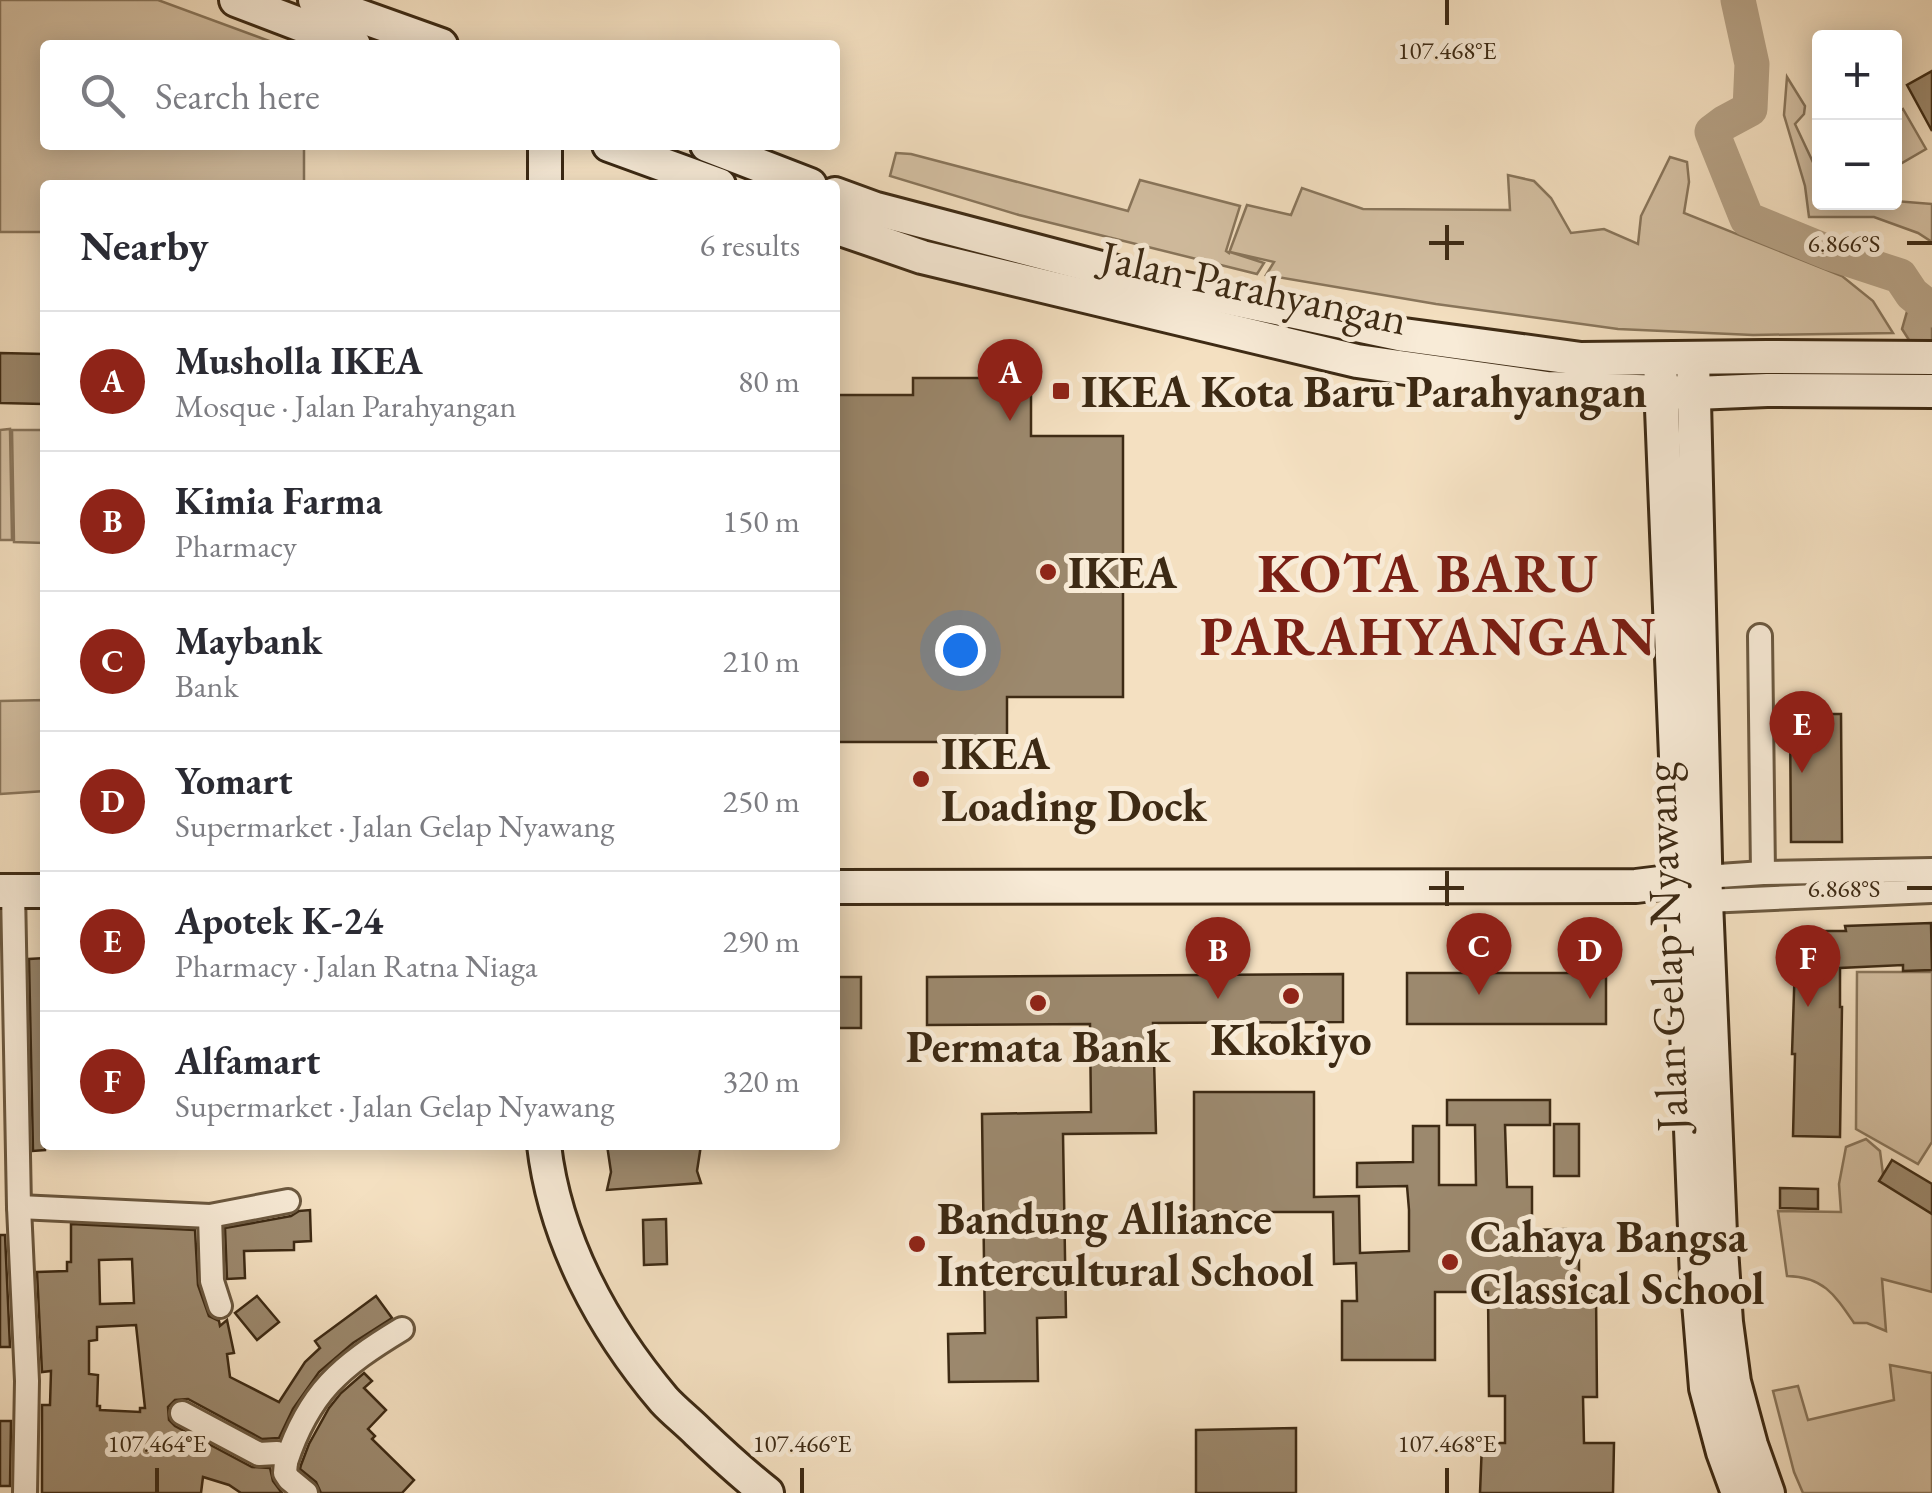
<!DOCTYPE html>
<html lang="en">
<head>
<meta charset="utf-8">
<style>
	body { margin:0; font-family:"EB Garamond",serif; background:#f2f2f3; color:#2b2b33 }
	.controls { position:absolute; right:30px; top:30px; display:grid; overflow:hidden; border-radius:10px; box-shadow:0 5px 25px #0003 }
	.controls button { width:90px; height:90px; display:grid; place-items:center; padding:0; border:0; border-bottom:2px solid #e1e1e2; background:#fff; color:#2b2b33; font:50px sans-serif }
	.you { position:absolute; left:960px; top:650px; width:35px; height:35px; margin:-25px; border:8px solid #fff; border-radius:50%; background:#1a73e8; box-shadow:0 0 0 15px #1a73e833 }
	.badge { display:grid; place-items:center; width:65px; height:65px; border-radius:50%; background:#8f2418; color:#fff; font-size:32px; font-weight:700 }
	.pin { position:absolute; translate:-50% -82px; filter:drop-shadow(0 2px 5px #0008) }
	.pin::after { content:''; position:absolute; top:52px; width:35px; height:30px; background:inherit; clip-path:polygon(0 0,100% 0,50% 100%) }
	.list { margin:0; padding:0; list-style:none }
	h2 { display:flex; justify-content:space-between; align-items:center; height:130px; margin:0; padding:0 40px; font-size:42px }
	h2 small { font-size:32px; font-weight:400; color:#7c7c81 }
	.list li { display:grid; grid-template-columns:65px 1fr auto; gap:30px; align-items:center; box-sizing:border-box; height:140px; padding:0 40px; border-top:2px solid #e1e1e2 }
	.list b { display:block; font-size:38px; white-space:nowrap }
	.list p { margin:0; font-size:32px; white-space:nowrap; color:#7c7c81 }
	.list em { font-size:32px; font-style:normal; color:#7c7c81 }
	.icon { flex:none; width:55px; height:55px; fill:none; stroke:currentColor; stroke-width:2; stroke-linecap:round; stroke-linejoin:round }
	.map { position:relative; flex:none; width:1932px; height:1493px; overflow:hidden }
	.search { position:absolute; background:#fff; box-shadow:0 5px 25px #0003; left:40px; top:40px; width:800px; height:110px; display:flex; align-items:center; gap:25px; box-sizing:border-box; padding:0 35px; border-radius:10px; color:#7c7c81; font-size:38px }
	.panel { position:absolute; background:#fff; box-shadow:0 5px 25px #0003; left:40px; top:180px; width:800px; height:970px; border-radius:10px }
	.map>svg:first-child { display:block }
	.green { fill:#d5c1a4; stroke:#89765c; stroke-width:2.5 }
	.water { fill:#b6a286; stroke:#867258; stroke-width:2.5 }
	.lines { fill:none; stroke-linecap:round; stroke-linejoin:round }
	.river { stroke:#b6a286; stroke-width:35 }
	.building { fill:#9c896e; stroke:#3d2a14; stroke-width:2.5; fill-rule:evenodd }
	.street-casing { stroke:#6b583f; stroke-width:28 }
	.secondary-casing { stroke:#3d2a14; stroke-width:38 }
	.street { stroke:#f8ebd7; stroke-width:22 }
	.secondary { stroke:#f8ebd7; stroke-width:32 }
	.ticks { fill:none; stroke:#3d2a14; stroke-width:4 }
	.poi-dot { fill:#8f2418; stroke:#f8ebd7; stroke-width:4 }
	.labels { text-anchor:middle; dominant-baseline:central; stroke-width:10; stroke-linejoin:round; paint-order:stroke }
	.street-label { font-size:45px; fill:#3d2a14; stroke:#f8ebd7 }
	.poi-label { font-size:45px; font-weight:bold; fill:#3d2a14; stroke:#f8ebd7; text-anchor:start }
	.district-label { font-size:55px; font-weight:bold; letter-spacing:2.5px; fill:#7a1f14; stroke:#f8ebd7 }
	.ticks-label { font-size:25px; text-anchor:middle; fill:#3d2a14; stroke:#f8ebd7; stroke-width:10; stroke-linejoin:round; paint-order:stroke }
</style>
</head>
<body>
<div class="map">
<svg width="1932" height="1493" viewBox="0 0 1932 1493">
	<rect width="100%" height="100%" fill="#f4e0c1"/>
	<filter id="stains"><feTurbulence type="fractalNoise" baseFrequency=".002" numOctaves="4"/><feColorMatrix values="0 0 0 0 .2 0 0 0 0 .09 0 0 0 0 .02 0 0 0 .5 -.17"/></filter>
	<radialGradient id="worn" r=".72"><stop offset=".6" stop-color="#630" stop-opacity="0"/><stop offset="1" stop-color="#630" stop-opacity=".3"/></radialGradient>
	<g class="green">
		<polygon points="0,0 158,0 280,45 45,45 45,145 304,145 304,185 45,185 45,232 0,232"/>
		<polygon points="1787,77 1805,106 1804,114 1795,124 1819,175 1820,202 1894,202 1895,201 1932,204 1932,242 1918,233 1874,217 1809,217 1805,186 1784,115"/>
		<polygon points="1903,109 1926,149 1895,167 1895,114"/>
		<polygon points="896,153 911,154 1128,211 1140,180 1240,206 1226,251 1229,253 1247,205 1291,215 1302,188 1363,209 1510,210 1508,175 1534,181 1551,198 1571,233 1604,229 1638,244 1641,216 1670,157 1687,162 1689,182 1684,213 1842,276 1873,301 1893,333 1753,335 1618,329 1436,304 1266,275 1274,262 1230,252 1264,263 1257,274 1019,215 890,176"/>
		<polygon points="10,429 12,540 0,540 0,430"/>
		<polygon points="12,430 45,430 45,543 14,542"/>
		<polygon points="45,700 45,791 0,794 0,701"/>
		<polygon points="1857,972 1932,972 1932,1142 1918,1164 1856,1129"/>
		<path d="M1866,1139L1880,1151L1884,1182L1932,1211V1292L1882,1279L1886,1331L1867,1323H1854C1835,1295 1824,1277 1787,1276L1778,1211L1841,1212L1839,1184L1846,1147Z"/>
		<polygon points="1890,1365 1932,1373 1932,1493 1803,1493 1794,1472 1773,1391 1798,1386 1808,1420 1894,1400"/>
	</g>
	<polygon class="water" points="1927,287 1932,290 1932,376 1902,329 1912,294"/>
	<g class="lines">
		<polyline class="river" points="1738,0 1752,64 1750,109 1724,123 1712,132 1747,219 1830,253 1900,276 1912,294 1932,310"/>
	</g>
	<g class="building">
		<polygon points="1932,71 1932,131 1907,85"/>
		<polygon points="0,353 44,354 43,404 0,403"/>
		<polygon points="913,378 1031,378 1031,436 1123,436 1123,697 1007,697 1007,742 835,742 835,395 913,395"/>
		<polygon points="1790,714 1841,714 1842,842 1791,842"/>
		<polygon points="1931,923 1932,970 1903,971 1903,965 1840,968 1840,1007 1842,1007 1840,1137 1793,1136 1795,1054 1792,1054 1796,931 1846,931 1845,926"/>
		<polygon points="45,958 45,1150 33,1151 29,959"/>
		<rect x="1407" y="973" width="199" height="51"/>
		<polygon points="1343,974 1343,1022 1153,1023 1156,1133 1063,1134 1066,1317 1037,1318 1038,1381 949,1382 948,1334 985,1333 982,1114 1091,1112 1090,1024 927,1025 927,977"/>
		<rect x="835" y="977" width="26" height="51"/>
		<polygon points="1194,1092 1314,1092 1314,1197 1359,1196 1360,1253 1409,1251 1409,1210 1407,1186 1357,1187 1357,1163 1413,1162 1413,1126 1439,1126 1439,1185 1476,1185 1475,1125 1447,1125 1447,1100 1550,1100 1550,1125 1505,1125 1507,1187 1532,1187 1532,1230 1566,1229 1567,1260 1579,1260 1579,1293 1596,1293 1597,1397 1583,1397 1584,1443 1614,1443 1613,1493 1480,1493 1482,1443 1505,1443 1505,1396 1489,1396 1488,1292 1435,1292 1435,1360 1342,1360 1342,1301 1357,1301 1356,1263 1334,1264 1333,1212 1194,1212"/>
		<rect x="1554" y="1124" width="25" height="52"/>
		<polygon points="607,1145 701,1145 697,1171 701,1183 607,1190 611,1172"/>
		<polygon points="1892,1160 1932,1184 1932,1214 1879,1181"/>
		<polygon points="1780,1188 1818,1189 1818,1209 1780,1208"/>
		<polygon points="310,1210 311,1241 294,1242 294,1250 244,1251 245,1278 227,1279 225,1228 291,1216 299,1211"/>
		<polygon points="666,1219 667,1264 644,1265 643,1220"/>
		<path d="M71,1224L195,1230L198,1285L209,1316L219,1321L220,1326L227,1320L234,1353L227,1354L230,1377L279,1402L305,1362L320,1348L315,1341L376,1296L392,1318L353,1343L319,1372L293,1409L279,1438L262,1439L188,1399L175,1400L168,1407L169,1420L175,1426L252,1467L270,1468L273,1481L282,1493H241L229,1485L203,1477L201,1493H42V1405H50L51,1371L42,1372L37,1272L67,1271V1262H71ZM132,1259L134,1303L100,1304L99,1260ZM136,1325L145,1408H140V1412L100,1410V1406H97L98,1375L89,1374V1341L97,1340V1327Z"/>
		<polygon points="0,1235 5,1235 10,1347 0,1347"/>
		<polygon points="257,1296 279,1322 257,1340 235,1313"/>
		<polygon points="364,1373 372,1381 364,1388 386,1410 368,1429 375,1436 372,1439 414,1480 402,1493 321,1493 316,1482 300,1469 301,1465 309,1444 329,1408 341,1393"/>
		<polygon points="0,1421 11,1421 10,1486 0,1486"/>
		<polygon points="1296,1428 1296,1493 1196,1493 1196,1430"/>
	</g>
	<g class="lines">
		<g class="street-casing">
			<g id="street">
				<polyline points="1760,636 1763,873"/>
				<polyline points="1705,877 1763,873 1932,870"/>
				<polyline points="13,891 19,1207 27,1381 25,1493"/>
				<polyline points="1706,901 1932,891"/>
				<polyline points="19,1207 210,1216 288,1201"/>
				<polyline points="210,1216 212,1281 220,1306"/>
				<polyline points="182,1413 259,1454 277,1453 284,1457 286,1462 285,1473 289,1479 306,1493"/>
				<path d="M286,1462C309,1392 341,1366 402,1329"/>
			</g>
		</g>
		<g class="secondary-casing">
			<g id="secondary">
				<polyline points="236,0 354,45"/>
				<polyline points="315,0 441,45"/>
				<polyline points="609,145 719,185"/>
				<polyline points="707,145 810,185"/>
				<polyline points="545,185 545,145"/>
				<polyline points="835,194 876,209 1162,284 1404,335 1581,359 1766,357 1932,358"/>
				<polyline points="835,227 922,257 1357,361 1547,388 1695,393 1767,390 1932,391"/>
				<polyline points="1660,359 1697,1278 1706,1388 1723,1452 1738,1493"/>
				<polyline points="1693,359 1706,901 1720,1234 1726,1322 1734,1382 1751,1445 1768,1493"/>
				<polyline points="835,887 1636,886 1701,878"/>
				<polyline points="0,891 45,891"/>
				<path d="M544,1145C555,1240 603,1328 664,1400C674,1411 687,1421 698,1432C720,1453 743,1474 767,1493"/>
			</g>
		</g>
		<use href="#street" class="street"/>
		<use href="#secondary" class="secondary"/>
	</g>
	<path class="ticks" d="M1447,0V25M1447,225V260M1429,243H1464M1907,243H1932M1447,871V906M1429,888H1464M1907,888H1932M157,1468V1493M802,1468V1493M1447,1468V1493"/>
	<g class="poi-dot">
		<rect x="1051" y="381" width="20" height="20" rx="5"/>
		<circle cx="1048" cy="572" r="10"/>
		<circle cx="921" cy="779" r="10"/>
		<circle cx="1291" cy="996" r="10"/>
		<circle cx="1038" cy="1003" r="10"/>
		<circle cx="917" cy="1244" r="10"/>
		<circle cx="1450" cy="1262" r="10"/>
	</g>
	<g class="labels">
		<g class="street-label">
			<text transform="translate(1254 287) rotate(12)">Jalan Parahyangan</text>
			<text transform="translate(1665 947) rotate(-92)">Jalan Gelap Nyawang</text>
		</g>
		<g class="poi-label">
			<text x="1081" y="391">IKEA Kota Baru Parahyangan</text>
			<text x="1068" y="572">IKEA</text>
			<text x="941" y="753">IKEA<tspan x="941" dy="52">Loading Dock</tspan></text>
			<text x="1291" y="1039" text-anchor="middle">Kkokiyo</text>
			<text x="1038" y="1046" text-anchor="middle">Permata Bank</text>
			<text x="937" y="1218">Bandung Alliance<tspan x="937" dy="52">Intercultural School</tspan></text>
			<text x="1470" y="1236">Cahaya Bangsa<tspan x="1470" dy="52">Classical School</tspan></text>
		</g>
		<g class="district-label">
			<text x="1429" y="572">KOTA BARU<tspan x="1429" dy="63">PARAHYANGAN</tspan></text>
		</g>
	</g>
	<g class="ticks-label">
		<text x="1447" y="59">107.468°E</text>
		<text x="1844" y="252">6.866°S</text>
		<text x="1844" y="897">6.868°S</text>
		<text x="157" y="1452">107.464°E</text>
		<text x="802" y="1452">107.466°E</text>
		<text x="1447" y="1452">107.468°E</text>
	</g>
	<rect width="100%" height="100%" filter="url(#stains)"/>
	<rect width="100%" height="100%" fill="url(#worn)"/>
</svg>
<div class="controls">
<button>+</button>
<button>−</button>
</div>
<div class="you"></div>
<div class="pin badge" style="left:1010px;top:421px">A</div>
<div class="pin badge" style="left:1218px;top:999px">B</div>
<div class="pin badge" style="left:1479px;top:995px">C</div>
<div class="pin badge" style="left:1590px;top:999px">D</div>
<div class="pin badge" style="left:1802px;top:773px">E</div>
<div class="pin badge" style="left:1808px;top:1007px">F</div>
<div class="search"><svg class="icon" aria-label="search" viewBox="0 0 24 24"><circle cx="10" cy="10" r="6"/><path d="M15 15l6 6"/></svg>Search here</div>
<section class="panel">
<h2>Nearby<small>6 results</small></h2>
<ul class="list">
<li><span class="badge">A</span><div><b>Musholla IKEA</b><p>Mosque · Jalan Parahyangan</p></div><em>80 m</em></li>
<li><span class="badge">B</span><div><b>Kimia Farma</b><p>Pharmacy</p></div><em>150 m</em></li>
<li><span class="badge">C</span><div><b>Maybank</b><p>Bank</p></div><em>210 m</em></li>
<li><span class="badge">D</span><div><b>Yomart</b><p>Supermarket · Jalan Gelap Nyawang</p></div><em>250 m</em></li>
<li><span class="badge">E</span><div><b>Apotek K-24</b><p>Pharmacy · Jalan Ratna Niaga</p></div><em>290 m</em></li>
<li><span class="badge">F</span><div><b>Alfamart</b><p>Supermarket · Jalan Gelap Nyawang</p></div><em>320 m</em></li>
</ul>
</section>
</div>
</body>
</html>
